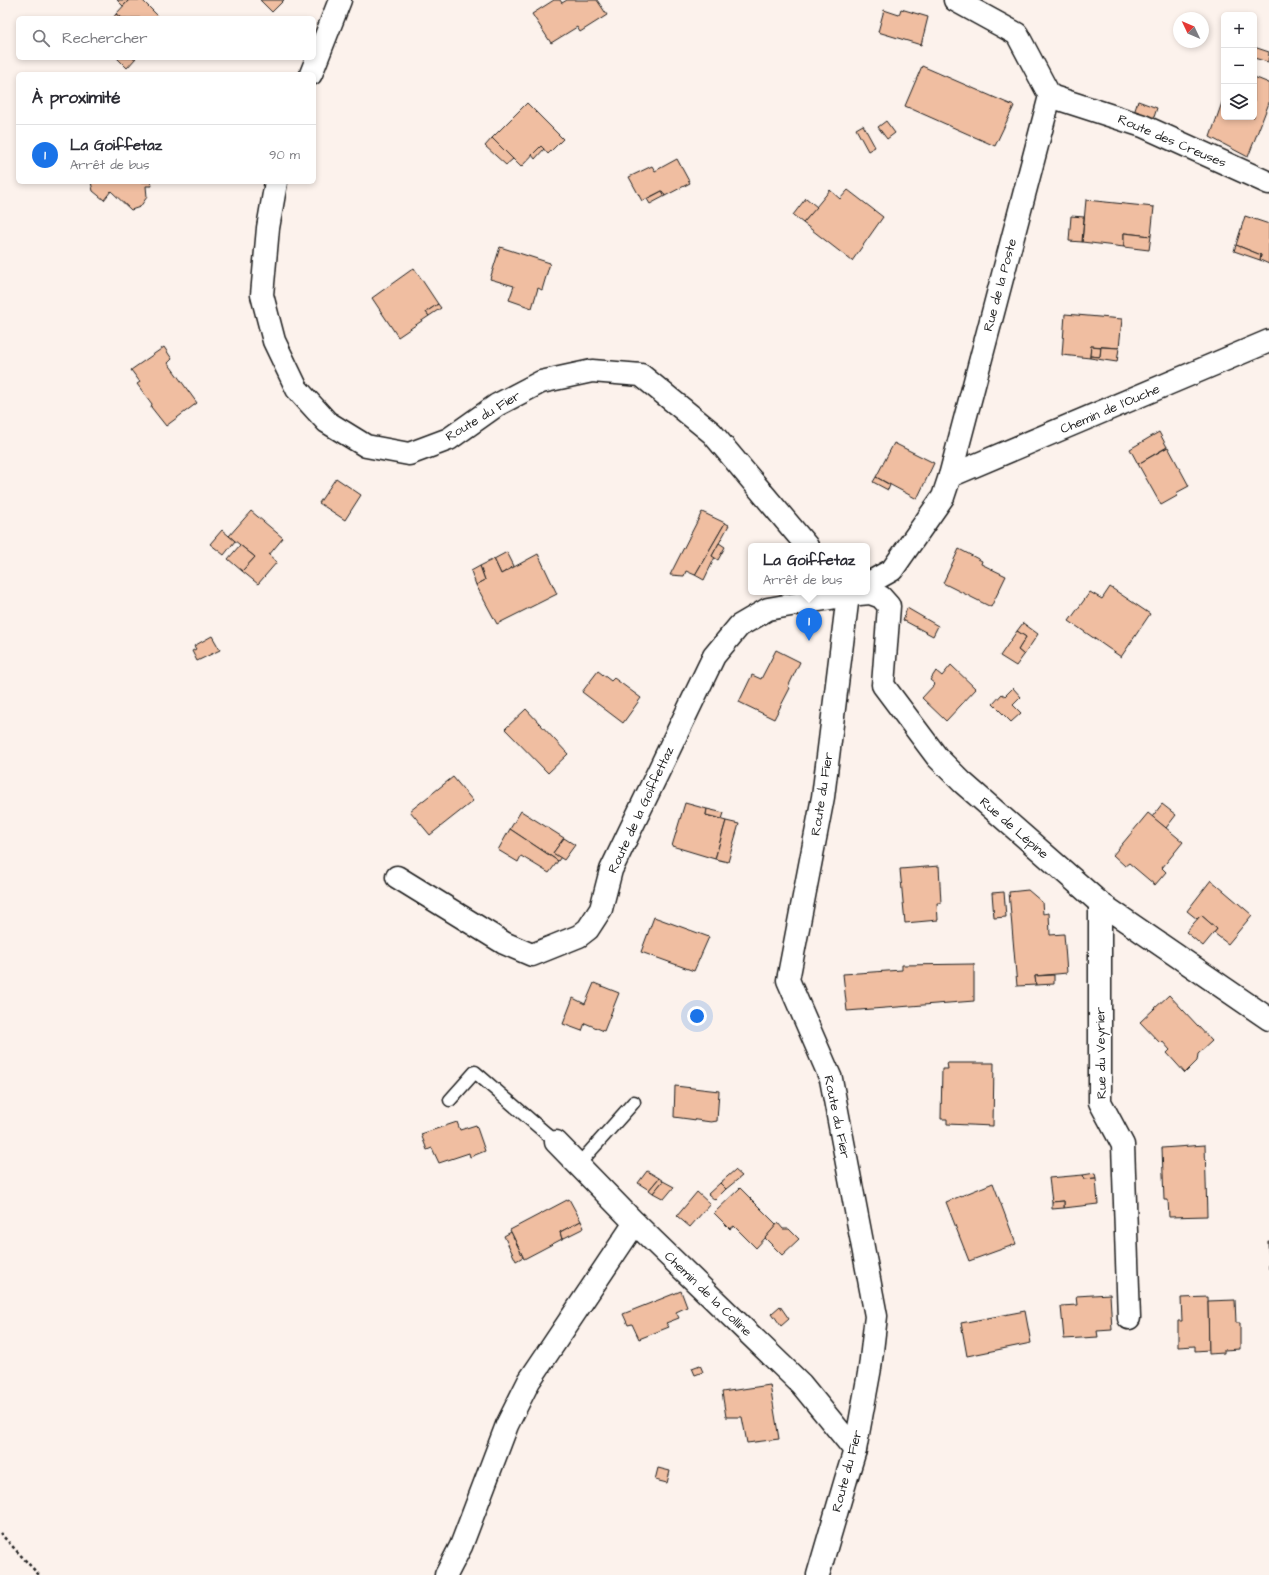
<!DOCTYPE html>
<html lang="fr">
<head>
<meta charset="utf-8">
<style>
	body { margin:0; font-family:"Architects Daughter",sans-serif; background:#f7f7f7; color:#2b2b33 }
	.controls { position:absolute; right:12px; top:12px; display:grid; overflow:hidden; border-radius:6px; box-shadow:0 2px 6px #0003 }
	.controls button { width:36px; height:36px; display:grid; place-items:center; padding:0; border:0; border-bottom:1px solid #e1e1e2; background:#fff; color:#2b2b33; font:20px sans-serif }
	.compass { position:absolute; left:1173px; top:12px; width:36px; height:36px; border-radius:50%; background:#fff; box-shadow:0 2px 6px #0003; rotate:314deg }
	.you { position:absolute; left:697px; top:1016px; width:14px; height:14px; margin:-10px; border:3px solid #fff; border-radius:50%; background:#1a73e8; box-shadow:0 0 0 6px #1a73e833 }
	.badge { display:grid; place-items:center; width:26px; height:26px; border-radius:50%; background:#1a73e8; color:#fff; font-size:13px; font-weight:700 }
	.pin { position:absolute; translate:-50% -33px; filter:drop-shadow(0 1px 2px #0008) }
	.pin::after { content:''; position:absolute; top:21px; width:14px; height:12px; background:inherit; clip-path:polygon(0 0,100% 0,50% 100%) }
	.popup { position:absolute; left:748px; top:543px; width:122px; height:52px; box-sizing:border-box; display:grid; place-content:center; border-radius:6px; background:#fff; filter:drop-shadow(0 1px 3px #0005); font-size:13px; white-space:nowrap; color:#7c7c81 }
	.popup b { font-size:15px; color:#2b2b33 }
	.popup::after { content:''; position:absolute; left:50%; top:100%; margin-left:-8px; border:8px solid transparent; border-top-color:#fff }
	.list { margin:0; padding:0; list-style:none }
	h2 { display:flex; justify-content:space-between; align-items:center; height:52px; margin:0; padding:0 16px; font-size:17px }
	h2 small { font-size:13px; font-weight:400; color:#7c7c81 }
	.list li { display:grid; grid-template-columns:26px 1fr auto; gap:12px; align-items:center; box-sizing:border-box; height:60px; padding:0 16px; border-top:1px solid #e1e1e2 }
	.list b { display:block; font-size:15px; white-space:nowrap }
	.list p { margin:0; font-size:13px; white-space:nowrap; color:#7c7c81 }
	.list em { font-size:13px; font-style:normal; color:#7c7c81 }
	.icon { flex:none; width:22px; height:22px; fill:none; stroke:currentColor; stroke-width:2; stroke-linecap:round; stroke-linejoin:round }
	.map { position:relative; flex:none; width:1269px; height:1575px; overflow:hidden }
	.search { position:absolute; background:#fff; box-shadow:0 2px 6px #0003; left:16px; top:16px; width:300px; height:44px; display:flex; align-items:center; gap:10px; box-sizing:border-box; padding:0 14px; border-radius:6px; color:#7c7c81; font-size:15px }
	.panel { position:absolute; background:#fff; box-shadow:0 2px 6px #0003; left:16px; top:72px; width:300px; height:112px; border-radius:6px }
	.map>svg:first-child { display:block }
	.building { fill:#f0bea1; stroke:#1c1c1c }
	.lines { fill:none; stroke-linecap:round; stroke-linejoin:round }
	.service-casing { stroke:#1c1c1c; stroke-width:15 }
	.minor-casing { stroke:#1c1c1c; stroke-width:25 }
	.secondary-casing { stroke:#1c1c1c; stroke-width:25 }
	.path { stroke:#1c1c1c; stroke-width:2.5; stroke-dasharray:3 3; stroke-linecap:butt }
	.service { stroke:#fff; stroke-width:12 }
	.minor { stroke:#fff; stroke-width:22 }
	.secondary { stroke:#fff; stroke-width:22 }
	.labels { text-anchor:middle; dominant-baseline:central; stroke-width:3.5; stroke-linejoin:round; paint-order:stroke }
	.street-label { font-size:13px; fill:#1c1c1c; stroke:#fff }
</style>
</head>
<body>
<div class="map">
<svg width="1269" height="1575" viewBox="0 0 1269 1575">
	<rect width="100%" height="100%" fill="#fcf2ec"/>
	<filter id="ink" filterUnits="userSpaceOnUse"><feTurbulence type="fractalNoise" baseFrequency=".025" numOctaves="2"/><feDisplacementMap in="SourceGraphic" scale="8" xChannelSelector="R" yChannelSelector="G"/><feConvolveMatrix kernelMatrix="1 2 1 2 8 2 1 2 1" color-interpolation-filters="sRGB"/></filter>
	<g filter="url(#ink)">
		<g class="building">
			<polygon points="117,0 129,0 123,6"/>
			<polygon points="129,0 142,0 160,18 121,18 116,14"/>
			<polygon points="260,0 284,0 272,12"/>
			<polygon points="554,0 560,0 562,3 567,0 597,0 607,15 580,32 577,27 551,43 532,14"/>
			<polygon points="901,9 928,17 921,45 878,32 884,10 899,15"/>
			<polygon points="116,14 121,18 113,18"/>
			<polygon points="1254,47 1269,52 1268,62 1254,58"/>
			<polygon points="117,58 136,58 127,68"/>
			<polygon points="922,66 1014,106 995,146 905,106"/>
			<polygon points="1254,77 1269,83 1269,103 1248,157 1210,137 1224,97 1224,117 1254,117"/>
			<polygon points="1138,101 1157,108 1152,123 1133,116"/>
			<polygon points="527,103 563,139 548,154 541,146 521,167 492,138"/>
			<polygon points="886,121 895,133 887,139 878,127"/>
			<polygon points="863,125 875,147 868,151 856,129"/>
			<polygon points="492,138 513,159 506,165 485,146"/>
			<polygon points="541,146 544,149 535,159 532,155"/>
			<polygon points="677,159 690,183 665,196 662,191 642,201 629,177 652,166 655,171"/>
			<polygon points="91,182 151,182 152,186 146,186 147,197 140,207 131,210 111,191 104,200 93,191"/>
			<polygon points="830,190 840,199 848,190 883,217 852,261 803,223"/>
			<polygon points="662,191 665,196 650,204 647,199"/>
			<polygon points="806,198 817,207 803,223 793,215"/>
			<polygon points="1086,200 1154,207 1151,236 1124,233 1124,247 1082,242"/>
			<polygon points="1071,216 1084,217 1082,242 1069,241"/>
			<polygon points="1245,216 1269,224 1269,264 1260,260 1261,255 1236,245"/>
			<polygon points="1124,233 1151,236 1149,250 1124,247"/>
			<polygon points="1236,245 1261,255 1260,260 1234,251"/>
			<polygon points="500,247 550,263 542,290 538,288 532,308 509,300 514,286 490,279"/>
			<polygon points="414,268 438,304 426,312 429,316 398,337 372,298"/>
			<polygon points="438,304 441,308 429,316 426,312"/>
			<polygon points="1065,314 1122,319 1119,348 1091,346 1090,358 1062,355"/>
			<polygon points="1091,346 1101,347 1100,357 1090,356"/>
			<polygon points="164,347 172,359 168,363 197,403 166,426 151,407 152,404 137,384 140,382 131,370"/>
			<polygon points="1101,347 1119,348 1117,362 1090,358 1090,356 1100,357"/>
			<polygon points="1159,432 1167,447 1138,464 1130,449"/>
			<polygon points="894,443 934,463 917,499 876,477"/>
			<polygon points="1168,447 1189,486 1176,493 1177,496 1161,505 1138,464"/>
			<polygon points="876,477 890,485 888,490 873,482"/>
			<polygon points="336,478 361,495 345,520 319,503"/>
			<polygon points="251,511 283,538 269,555 277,562 258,584 242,571 255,557 229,536"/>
			<polygon points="702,512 725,523 695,575 686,571 684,576 670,575"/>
			<polygon points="725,523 729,525 712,556 715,557 704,580 695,575"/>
			<polygon points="222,530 235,541 224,555 210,544"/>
			<polygon points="719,543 725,547 718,560 712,556"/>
			<polygon points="240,545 255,557 242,571 228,559"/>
			<polygon points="959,549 982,561 981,564 1006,576 991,607 943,583"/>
			<polygon points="507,552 514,566 501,574 494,559"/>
			<polygon points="538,554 557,594 497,624 476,585 485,580 480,566 494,559 501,574"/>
			<polygon points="480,566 485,580 476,585 471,571"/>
			<polygon points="1110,587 1150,614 1121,657 1069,621 1090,592 1102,599"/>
			<polygon points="907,608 938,626 933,636 903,620"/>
			<polygon points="1023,623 1038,634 1024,655 1018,650 1026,637 1017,631"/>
			<polygon points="1017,631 1026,637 1018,650 1024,655 1016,666 1000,656"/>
			<polygon points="212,636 220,650 197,661 192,651 196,649 194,646"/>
			<polygon points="776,650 800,662 788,687 790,688 774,719 739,702 752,675 761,679"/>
			<polygon points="951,665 976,689 946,721 922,698 935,684 930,680 936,671 942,676"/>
			<polygon points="598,671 611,681 614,678 641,698 623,723 582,692"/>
			<polygon points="1013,688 1021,697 1013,705 1021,713 1011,722 993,704 1002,694 1005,696"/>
			<polygon points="526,709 568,754 548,773 505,729"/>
			<polygon points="453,777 473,801 430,835 410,811"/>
			<polygon points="685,803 707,809 706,815 726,821 715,859 672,846"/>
			<polygon points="1162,804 1176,815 1166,828 1152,817"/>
			<polygon points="707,809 724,813 722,819 706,815"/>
			<polygon points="521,811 564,838 553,853 561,857 558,861 510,829"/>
			<polygon points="1148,813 1183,842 1162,868 1166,872 1155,885 1129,863 1125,866 1113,855"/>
			<polygon points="726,821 739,824 728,862 715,859"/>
			<polygon points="510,829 558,861 549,873 521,856 518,862 498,850"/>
			<polygon points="564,838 575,845 564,860 553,853"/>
			<polygon points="939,866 941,903 937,903 938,920 905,923 900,869"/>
			<polygon points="1211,880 1252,915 1228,944 1214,933 1217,929 1201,915 1197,919 1187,911"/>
			<polygon points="1028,890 1042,902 1043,914 1049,913 1050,935 1064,934 1067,973 1035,976 1036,985 1017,986 1009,892"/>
			<polygon points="1004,892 1006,917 994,918 992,893"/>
			<polygon points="1201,915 1217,929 1203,946 1186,932"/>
			<polygon points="654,917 709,937 694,971 641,952"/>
			<polygon points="974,964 974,1001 847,1011 843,974 902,970 902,965"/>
			<polygon points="1054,975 1054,984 1036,985 1035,976"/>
			<polygon points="594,983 619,993 604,1031 585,1023 582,1031 563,1024 573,998 585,1004"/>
			<polygon points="1169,995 1212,1041 1198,1054 1197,1061 1185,1073 1167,1053 1170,1050 1162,1041 1160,1043 1140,1022"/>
			<polygon points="947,1063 994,1063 993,1126 947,1124 947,1119 941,1119 942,1069 948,1069"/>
			<polygon points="675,1086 719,1091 717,1121 711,1122 674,1117"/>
			<polygon points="457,1122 460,1130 476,1125 485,1151 470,1157 469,1153 439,1163 432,1148 427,1150 421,1134"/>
			<polygon points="1205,1145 1207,1216 1169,1217 1168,1200 1164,1200 1162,1148"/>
			<polygon points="735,1170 742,1176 726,1189 720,1183"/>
			<polygon points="647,1171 659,1178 649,1190 638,1183"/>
			<polygon points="1095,1173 1096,1178 1084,1179 1083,1175"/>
			<polygon points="1083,1175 1084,1179 1096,1178 1098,1204 1064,1208 1064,1201 1052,1202 1049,1178"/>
			<polygon points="659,1178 663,1181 653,1193 649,1190"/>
			<polygon points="663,1181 674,1187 664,1199 653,1193"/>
			<polygon points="720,1183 726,1189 715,1200 708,1194"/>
			<polygon points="993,1183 1016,1244 969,1261 946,1202"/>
			<polygon points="740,1188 777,1225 756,1248 734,1226 730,1229 714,1213"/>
			<polygon points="697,1192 710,1204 690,1227 677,1216"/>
			<polygon points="569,1199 581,1221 560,1232 562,1239 524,1259 510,1230"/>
			<polygon points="1064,1201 1064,1208 1052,1209 1052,1202"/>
			<polygon points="581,1221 584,1228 562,1239 560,1232"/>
			<polygon points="778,1223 783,1229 789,1229 799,1239 782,1255 765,1238"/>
			<polygon points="511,1232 523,1257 516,1261 504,1236"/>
			<polygon points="1268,1241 1269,1241 1269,1269"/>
			<polygon points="681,1291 687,1307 676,1312 679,1318 666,1323 669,1327 639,1339 632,1324 628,1325 623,1314"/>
			<polygon points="1110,1294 1112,1330 1097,1331 1098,1337 1064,1339 1061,1306 1077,1305 1076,1296"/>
			<polygon points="1208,1297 1209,1350 1195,1351 1195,1346 1178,1347 1178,1321 1182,1321 1181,1298"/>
			<polygon points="1235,1300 1236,1323 1240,1323 1240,1349 1224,1350 1224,1353 1209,1354 1208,1301"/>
			<polygon points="780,1306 789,1319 781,1326 772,1313"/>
			<polygon points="1025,1311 1031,1343 967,1356 961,1323"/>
			<polygon points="700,1365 703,1372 695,1375 692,1368"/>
			<polygon points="770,1385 779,1439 747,1443 742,1417 726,1417 722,1392"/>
			<polygon points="658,1468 670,1471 667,1483 655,1480"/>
		</g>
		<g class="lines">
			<g class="service-casing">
				<g id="service">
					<polyline points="450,1100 475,1072 556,1142"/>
					<polyline points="578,1165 634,1102"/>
				</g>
			</g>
			<g class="minor-casing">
				<g id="minor">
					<polyline points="1050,96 1143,126 1269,183"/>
					<polyline points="950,476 1269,341"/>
					<polyline points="867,584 892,570 943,497 950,476 1050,96 1017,34 955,0"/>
					<polyline points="397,877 504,943 532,955 579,936 588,929 601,909 611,870 714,656 739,626 768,609 848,595 870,593 881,597 889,606 883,685 937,757 962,782 1100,903 1269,1019"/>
					<polyline points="1100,903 1100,1102 1123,1145 1129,1318"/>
					<polyline points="556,1142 635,1223 801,1384 855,1450"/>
					<polyline points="446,1575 461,1546 507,1425 529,1381 635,1223"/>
				</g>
			</g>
			<g class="secondary-casing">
				<g id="secondary">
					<polyline points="311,74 340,0"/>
					<polyline points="276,182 268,228 262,295 274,341 297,389 327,422 366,446 409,454 449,439 497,405 541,382 592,371 641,375 712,433 807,546"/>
					<polyline points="818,1575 847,1476 855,1450 870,1368 876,1316 831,1079 788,980 823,797 848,595 846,592"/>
				</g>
			</g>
			<polyline class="path" points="0,1533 39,1575"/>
			<use href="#service" class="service"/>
			<use href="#minor" class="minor"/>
			<use href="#secondary" class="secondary"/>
		</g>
	</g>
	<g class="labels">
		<g class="street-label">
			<text transform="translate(1172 141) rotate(23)">Route des Creuses</text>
			<text transform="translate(1000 285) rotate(-75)">Rue de la Poste</text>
			<text transform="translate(1110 409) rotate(-23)">Chemin de l'Ouche</text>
			<text transform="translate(483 416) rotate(-31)">Route du Fier</text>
			<text transform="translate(822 794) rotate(-81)">Route du Fier</text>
			<text transform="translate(641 810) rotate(-65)">Route de la Goiffettaz</text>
			<text transform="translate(1014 828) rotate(41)">Rue de Lépine</text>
			<text transform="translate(1101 1053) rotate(-91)">Rue du Veyrier</text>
			<text transform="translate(837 1117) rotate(78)">Route du Fier</text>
			<text transform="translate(708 1294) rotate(44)">Chemin de la Colline</text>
			<text transform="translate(847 1471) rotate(-75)">Route du Fier</text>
		</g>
	</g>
</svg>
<div class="controls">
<button>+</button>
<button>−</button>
<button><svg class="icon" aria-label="layers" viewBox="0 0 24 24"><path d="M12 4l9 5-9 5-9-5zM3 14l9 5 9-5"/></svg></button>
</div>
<svg class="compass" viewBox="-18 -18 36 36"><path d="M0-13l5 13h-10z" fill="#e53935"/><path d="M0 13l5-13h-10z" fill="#7c7c81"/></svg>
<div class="you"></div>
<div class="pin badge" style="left:809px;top:641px">1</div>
<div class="popup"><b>La Goiffetaz</b>Arrêt de bus</div>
<div class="search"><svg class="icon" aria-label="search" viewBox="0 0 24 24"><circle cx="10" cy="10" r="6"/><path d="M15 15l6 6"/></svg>Rechercher</div>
<section class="panel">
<h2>À proximité<small></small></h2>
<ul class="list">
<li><span class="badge">1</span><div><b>La Goiffetaz</b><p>Arrêt de bus</p></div><em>90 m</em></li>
</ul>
</section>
</div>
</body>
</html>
